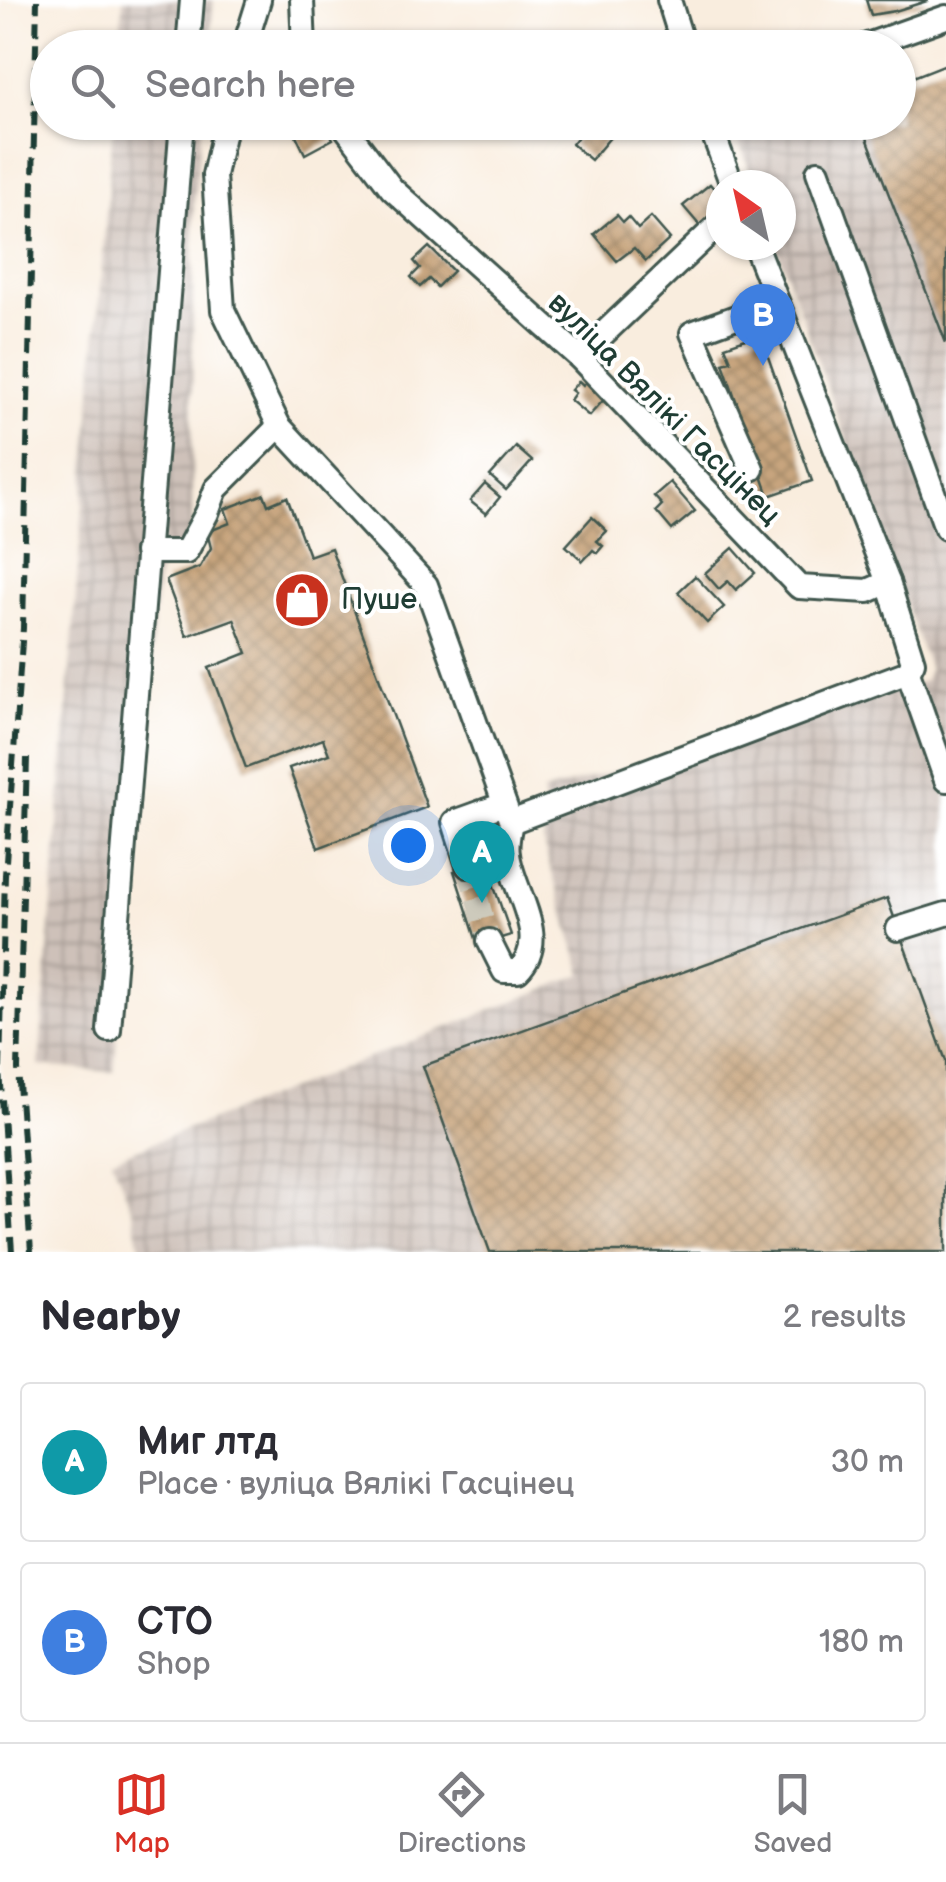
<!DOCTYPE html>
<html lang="en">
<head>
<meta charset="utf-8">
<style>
	body { margin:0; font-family:"Balsamiq Sans",sans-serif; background:#f2f2f3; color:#2b2b33 }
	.compass { position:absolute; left:706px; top:170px; width:90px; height:90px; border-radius:50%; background:#fff; box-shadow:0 2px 8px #0004; rotate:326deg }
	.you { position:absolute; left:408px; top:845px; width:35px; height:35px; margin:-25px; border:8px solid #fff; border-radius:50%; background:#1a73e8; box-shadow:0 0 0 15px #1a73e833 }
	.badge { display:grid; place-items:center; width:65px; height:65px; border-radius:50%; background:#d93025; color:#fff; font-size:32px; font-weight:700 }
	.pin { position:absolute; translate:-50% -82px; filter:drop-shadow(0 2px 5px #0008) }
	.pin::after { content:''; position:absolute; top:52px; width:35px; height:30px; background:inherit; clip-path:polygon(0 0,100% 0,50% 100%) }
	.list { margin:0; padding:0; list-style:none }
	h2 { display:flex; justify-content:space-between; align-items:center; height:130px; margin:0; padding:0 40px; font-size:42px }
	h2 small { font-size:32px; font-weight:400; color:#7c7c81 }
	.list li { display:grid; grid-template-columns:65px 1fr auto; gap:30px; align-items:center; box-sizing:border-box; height:160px; margin:0 20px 20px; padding:0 20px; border:2px solid #e1e1e2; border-radius:10px }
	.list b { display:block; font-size:38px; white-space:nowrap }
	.list p { margin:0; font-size:32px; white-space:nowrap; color:#7c7c81 }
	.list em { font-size:32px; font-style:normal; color:#7c7c81 }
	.icon { flex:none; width:55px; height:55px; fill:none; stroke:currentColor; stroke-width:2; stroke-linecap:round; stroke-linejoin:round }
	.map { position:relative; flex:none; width:946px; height:1252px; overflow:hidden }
	.search { position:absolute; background:#fff; box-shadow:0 2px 8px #0004; left:30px; right:30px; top:30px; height:110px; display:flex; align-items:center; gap:25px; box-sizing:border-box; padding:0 35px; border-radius:55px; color:#7c7c81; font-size:38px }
	.sheet { height:490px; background:#fff }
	nav { display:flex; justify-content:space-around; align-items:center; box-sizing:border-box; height:140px; border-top:2px solid #e1e1e2; background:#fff; font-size:28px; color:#7c7c81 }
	nav a { display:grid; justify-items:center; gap:5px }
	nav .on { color:#d93025 }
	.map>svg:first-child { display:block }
	.industrial { fill:url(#industrial-grid) }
	.building { fill:url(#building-cross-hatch) }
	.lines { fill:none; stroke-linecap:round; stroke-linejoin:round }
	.minor-tunnel { stroke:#cdcabc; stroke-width:22; stroke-dasharray:22 11; stroke-linecap:butt }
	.minor-casing { stroke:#40574e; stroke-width:28 }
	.minor { stroke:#fff; stroke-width:22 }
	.rail { stroke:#1f3d34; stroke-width:6; stroke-dasharray:15 8; stroke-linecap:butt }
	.labels { text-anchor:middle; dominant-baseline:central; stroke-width:8; stroke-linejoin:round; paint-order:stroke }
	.street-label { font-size:30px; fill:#1f3d34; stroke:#fff }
	.poi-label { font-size:30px; fill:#1f3d34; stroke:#fff; text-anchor:start }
</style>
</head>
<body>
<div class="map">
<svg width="946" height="1252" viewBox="0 0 946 1252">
	<defs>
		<pattern id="industrial-grid" width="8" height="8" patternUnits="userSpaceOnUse" patternTransform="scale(2.5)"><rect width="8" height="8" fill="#cec1b9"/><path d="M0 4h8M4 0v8" fill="none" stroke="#a79e97"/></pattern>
		<pattern id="building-cross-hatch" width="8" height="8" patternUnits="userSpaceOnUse" patternTransform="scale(2.5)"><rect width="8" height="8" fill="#c8a57e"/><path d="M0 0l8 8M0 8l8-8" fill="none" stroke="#a28868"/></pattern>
	</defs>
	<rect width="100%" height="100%" fill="#fff"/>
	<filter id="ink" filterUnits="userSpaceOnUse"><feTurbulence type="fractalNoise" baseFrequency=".01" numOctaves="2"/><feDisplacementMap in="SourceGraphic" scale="20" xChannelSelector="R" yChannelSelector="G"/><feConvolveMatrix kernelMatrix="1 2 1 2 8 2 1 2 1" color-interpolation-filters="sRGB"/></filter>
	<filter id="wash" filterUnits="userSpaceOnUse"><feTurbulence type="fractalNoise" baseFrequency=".0048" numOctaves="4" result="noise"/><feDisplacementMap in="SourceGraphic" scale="40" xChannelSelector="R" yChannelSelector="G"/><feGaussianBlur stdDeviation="2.25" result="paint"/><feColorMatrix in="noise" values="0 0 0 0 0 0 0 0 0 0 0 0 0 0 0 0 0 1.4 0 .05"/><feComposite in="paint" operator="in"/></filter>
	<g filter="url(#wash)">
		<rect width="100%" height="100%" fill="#f9edde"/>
		<g class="industrial">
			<polygon points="123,0 214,0 209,47 119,48"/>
			<polygon points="946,64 946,1252 141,1252 132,1210 112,1159 583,974 543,844 543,792 925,681 929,669 776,245 781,245 781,185 755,185 739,142 745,123 898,122"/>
			<polygon points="113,123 202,123 194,207 192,533 158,574 114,1072 39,1066"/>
		</g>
		<g id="blocks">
			<g class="building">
				<polygon points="866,0 927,0 927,1 895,11 871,15"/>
				<polygon points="946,64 946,343 861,122 898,122 898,83"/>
				<polygon points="313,122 324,122 333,139 305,154 294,131"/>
				<polygon points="590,122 623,122 591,160 572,144"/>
				<polygon points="710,184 721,197 721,210 701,227 683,206"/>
				<polygon points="617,215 623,222 628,217 638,229 651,217 670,239 646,261 634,248 617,261 594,234"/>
				<polygon points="429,247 453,271 437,287 429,279 420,287 411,277 420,268 414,261"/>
				<polygon points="760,334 812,481 769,496 723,363 731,361 725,346"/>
				<polygon points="589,379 608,395 589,416 570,400 575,393 571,390 579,381 583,385"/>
				<polygon points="516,447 532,461 506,490 490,476"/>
				<polygon points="670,482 695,511 672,530 656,511 662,505 654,496"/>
				<polygon points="485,484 500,497 486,514 470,501"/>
				<polygon points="264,494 268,505 287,497 309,556 331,548 427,807 318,848 289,768 329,754 323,739 246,768 209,668 247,653 234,619 187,636 166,580 200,567 211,548 207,532 230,523 225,509"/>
				<polygon points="592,517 607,531 597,541 603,546 597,553 593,550 583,561 566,546"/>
				<polygon points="733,548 755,573 736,590 728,581 719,589 705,573"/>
				<polygon points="695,576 724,607 707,623 678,592"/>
				<polygon points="485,861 511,935 478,945 454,871"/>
				<polygon points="887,898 946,1061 946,1252 490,1252 423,1066"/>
			</g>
		</g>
	</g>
	<g filter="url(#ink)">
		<use href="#blocks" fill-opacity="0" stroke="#40574e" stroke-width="2.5"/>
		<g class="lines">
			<polyline class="minor-tunnel" points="468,866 489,941"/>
			<g class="minor-casing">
				<g id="minor">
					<polyline points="302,0 304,48"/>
					<polyline points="669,0 684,48"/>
					<polyline points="188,48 192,0"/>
					<polyline points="244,48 259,0"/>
					<polyline points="859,48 946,17"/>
					<path d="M226,122L214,175L223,310L279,426L426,585L511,822C509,833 506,843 508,854C512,891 552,938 518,971H504L489,941"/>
					<polyline points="341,122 392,189 579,357 799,587 868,591 888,582"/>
					<polyline points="709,122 732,185"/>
					<polyline points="818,172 946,528"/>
					<polyline points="579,357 721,222"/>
					<polyline points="752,469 692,333 758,309 779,307"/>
					<polyline points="146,552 186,552 207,513 216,489 279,426"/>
					<polyline points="908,672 946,780"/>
					<polyline points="511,822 908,672 913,662 888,582 755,245"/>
					<polyline points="468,866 454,822 504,804"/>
					<polyline points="898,929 946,914"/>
					<polyline points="109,1030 182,122"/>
				</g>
			</g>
			<use href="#minor" class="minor"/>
			<g class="rail">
				<polyline points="27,758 18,1069 31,1252"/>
				<polyline points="12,1252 0,1069 5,875 23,628 37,0"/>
			</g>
		</g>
	</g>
	<defs>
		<g id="shop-disc" transform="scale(2.875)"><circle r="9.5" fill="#c8321e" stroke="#fff"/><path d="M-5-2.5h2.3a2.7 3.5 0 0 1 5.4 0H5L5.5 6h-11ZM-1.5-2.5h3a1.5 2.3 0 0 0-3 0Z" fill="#fff"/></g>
	</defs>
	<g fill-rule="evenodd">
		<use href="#shop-disc" x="302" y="600"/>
	</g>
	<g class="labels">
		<g class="street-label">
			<text transform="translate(664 409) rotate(45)">вуліца Вялікі Гасцінец</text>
		</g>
		<g class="poi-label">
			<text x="341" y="600">Пуше</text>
		</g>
	</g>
</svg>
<svg class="compass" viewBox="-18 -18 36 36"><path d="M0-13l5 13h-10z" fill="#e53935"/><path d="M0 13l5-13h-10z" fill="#7c7c81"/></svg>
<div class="you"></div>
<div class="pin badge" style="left:482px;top:903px;background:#0f9aa8">A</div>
<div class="pin badge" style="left:763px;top:366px;background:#3f7fe0">B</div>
<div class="search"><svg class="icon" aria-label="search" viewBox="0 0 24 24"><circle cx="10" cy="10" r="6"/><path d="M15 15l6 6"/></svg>Search here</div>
</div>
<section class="sheet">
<h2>Nearby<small>2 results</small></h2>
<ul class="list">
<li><span class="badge" style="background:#0f9aa8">A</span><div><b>Миг лтд</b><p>Place · вуліца Вялікі Гасцінец</p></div><em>30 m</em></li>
<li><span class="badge" style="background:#3f7fe0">B</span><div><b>СТО</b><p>Shop</p></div><em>180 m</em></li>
</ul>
</section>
<nav>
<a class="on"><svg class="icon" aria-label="map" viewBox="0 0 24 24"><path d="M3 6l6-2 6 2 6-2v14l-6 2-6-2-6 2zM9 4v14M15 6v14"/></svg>Map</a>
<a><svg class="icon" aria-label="directions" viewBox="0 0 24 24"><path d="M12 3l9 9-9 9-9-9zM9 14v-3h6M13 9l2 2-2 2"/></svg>Directions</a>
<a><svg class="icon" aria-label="saved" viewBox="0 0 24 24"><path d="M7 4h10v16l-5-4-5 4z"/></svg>Saved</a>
</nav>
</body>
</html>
